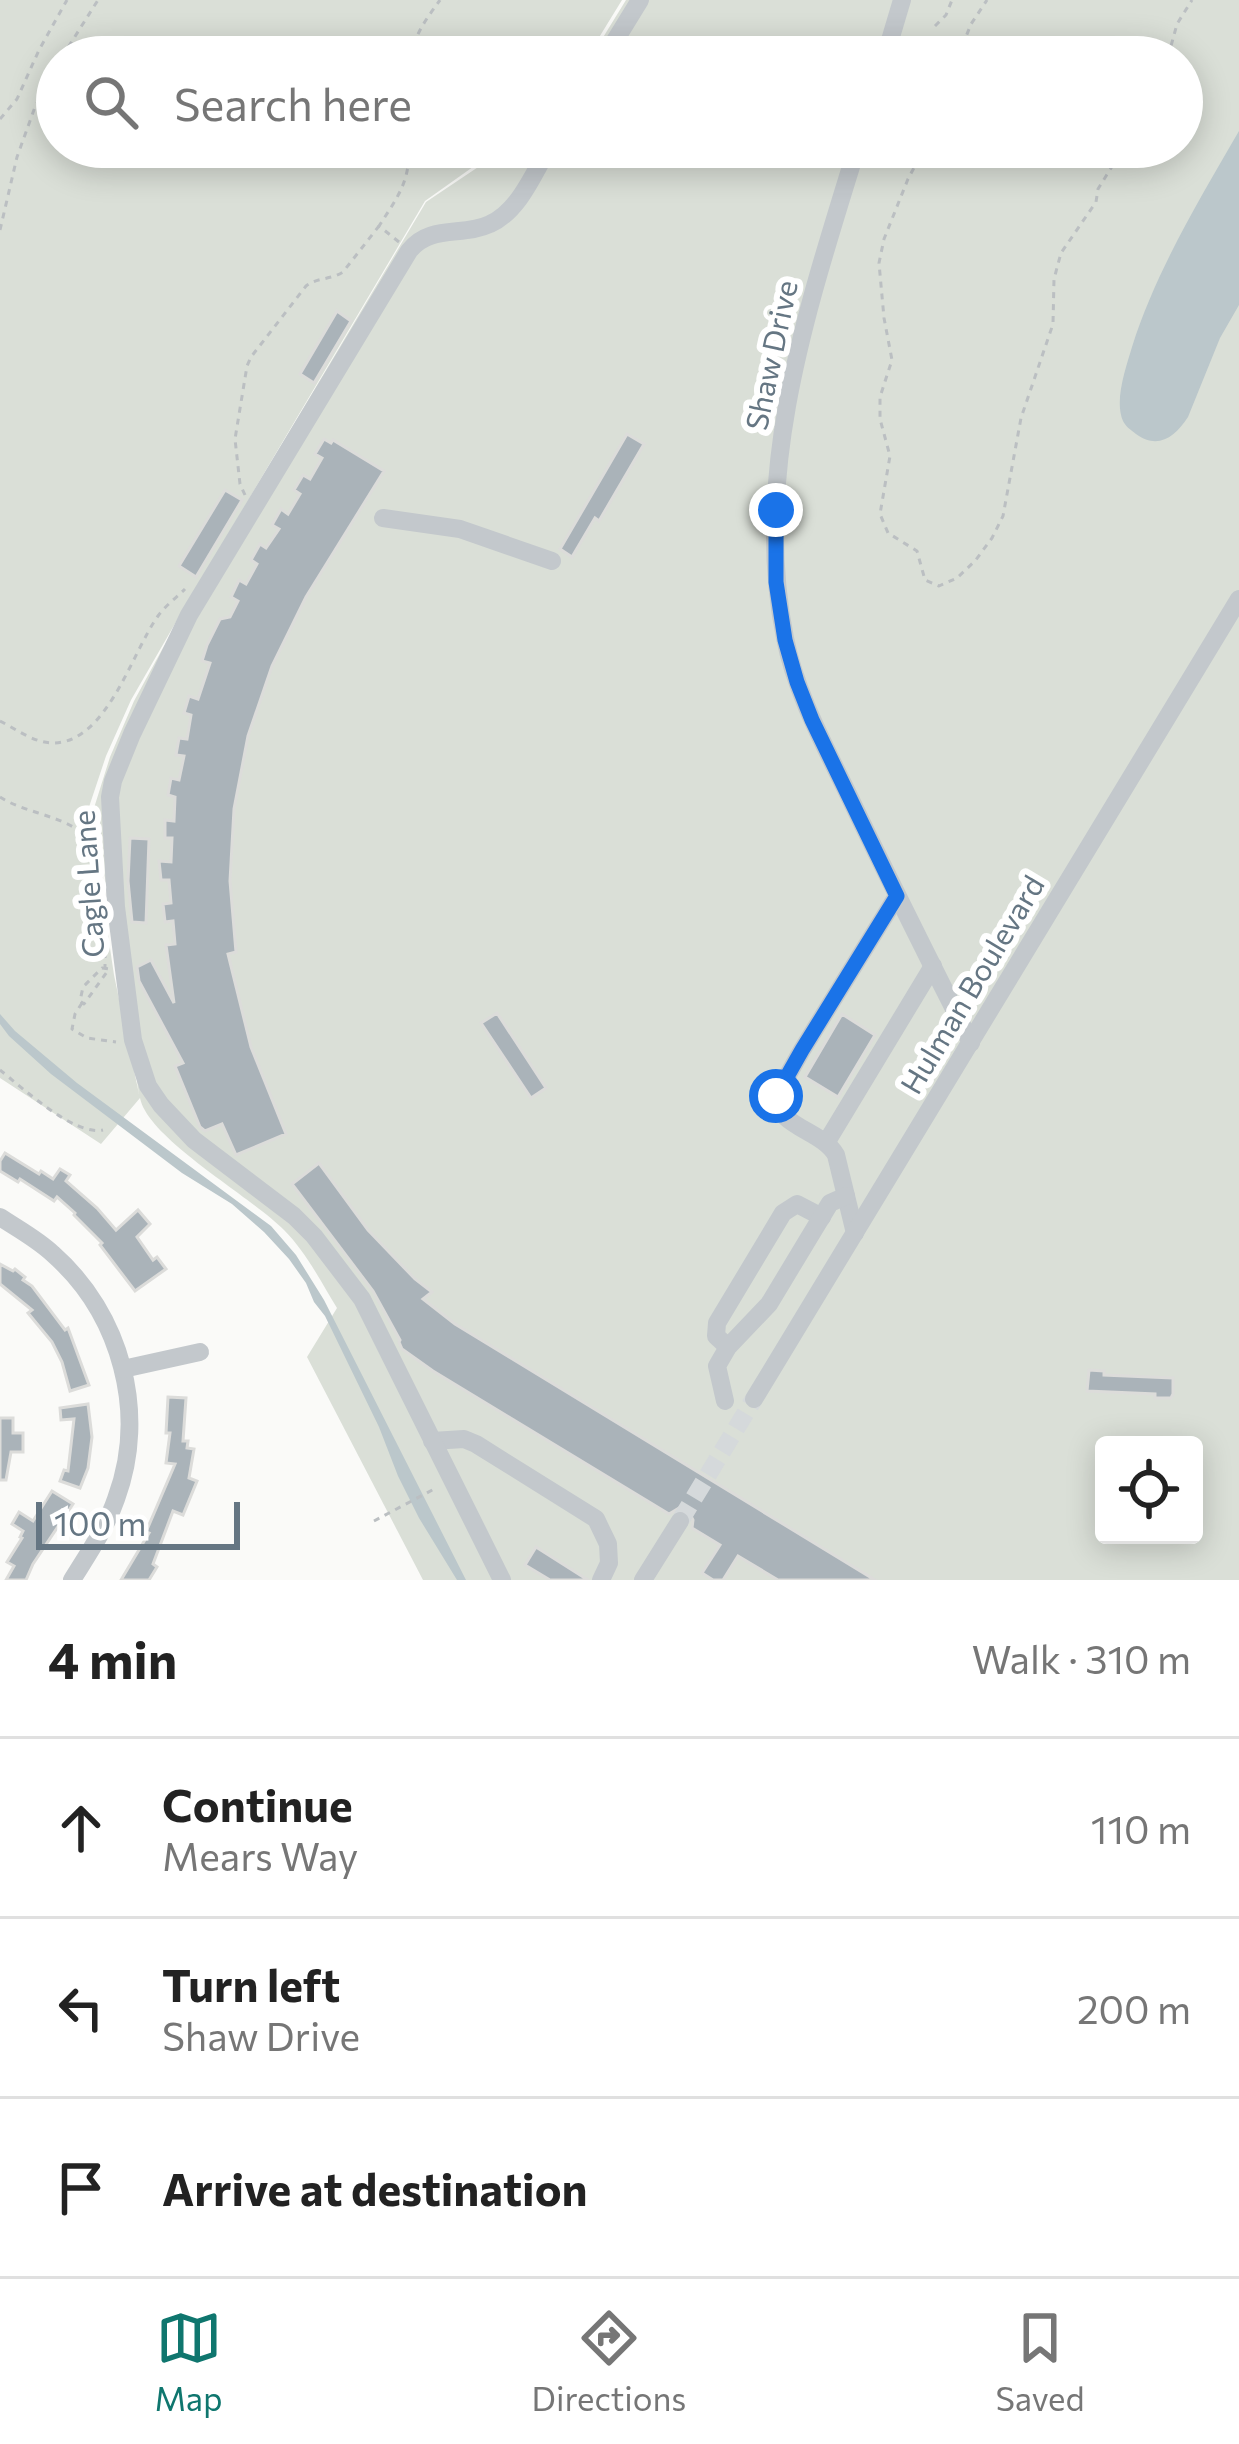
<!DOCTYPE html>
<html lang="en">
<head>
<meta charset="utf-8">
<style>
	body { margin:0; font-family:Commissioner,sans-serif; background:#f6f6f6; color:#222 }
	.controls { position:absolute; right:36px; bottom:36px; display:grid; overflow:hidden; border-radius:12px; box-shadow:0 6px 30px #0003 }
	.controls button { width:108px; height:108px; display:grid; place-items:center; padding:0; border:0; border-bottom:3px solid #e0e0e0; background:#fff; color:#222; font:60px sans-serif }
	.scale { position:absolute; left:36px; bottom:30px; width:204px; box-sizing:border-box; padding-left:12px; border:6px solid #657683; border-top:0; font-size:33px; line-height:42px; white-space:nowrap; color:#657683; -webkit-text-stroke:9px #fff; paint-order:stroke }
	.stop { position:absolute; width:36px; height:36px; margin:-27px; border:9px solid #1a73e8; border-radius:50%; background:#fff }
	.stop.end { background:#1a73e8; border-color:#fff; box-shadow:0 3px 12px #0008 }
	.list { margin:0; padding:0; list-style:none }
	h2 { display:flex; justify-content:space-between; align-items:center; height:156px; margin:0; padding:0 48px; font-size:51px }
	h2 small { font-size:39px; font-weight:400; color:#767676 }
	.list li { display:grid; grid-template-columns:78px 1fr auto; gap:36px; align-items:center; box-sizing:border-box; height:180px; padding:0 48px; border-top:3px solid #e0e0e0 }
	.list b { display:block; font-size:45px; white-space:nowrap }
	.list p { margin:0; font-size:39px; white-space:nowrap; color:#767676 }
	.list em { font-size:39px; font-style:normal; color:#767676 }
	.icon { flex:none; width:66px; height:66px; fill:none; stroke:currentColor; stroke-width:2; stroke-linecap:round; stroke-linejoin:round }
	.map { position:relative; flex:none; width:1239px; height:1580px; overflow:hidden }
	.search { position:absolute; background:#fff; box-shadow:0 6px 30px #0003; left:36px; right:36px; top:36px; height:132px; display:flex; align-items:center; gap:30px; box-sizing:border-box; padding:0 42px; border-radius:66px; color:#767676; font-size:45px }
	.sheet { height:696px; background:#fff }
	nav { display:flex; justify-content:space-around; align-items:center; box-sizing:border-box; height:168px; border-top:3px solid #e0e0e0; background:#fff; font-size:33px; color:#767676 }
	nav a { display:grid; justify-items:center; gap:6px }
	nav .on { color:#0f766e }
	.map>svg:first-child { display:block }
	.green { fill:#dadfd7; fill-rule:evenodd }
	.water { fill:#bbc7cb }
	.building { fill:#aab3b9; stroke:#dcdcda; stroke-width:3 }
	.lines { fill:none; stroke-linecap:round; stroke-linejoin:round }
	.minor-tunnel { stroke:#d5d9db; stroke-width:18; stroke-dasharray:18 9; stroke-linecap:butt }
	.path { stroke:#bbbfc2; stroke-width:3; stroke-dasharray:6 6; stroke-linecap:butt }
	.minor { stroke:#c3c8cc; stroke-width:18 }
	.route { stroke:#1a73e8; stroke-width:15 }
	.labels { text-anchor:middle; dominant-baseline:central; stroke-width:12; stroke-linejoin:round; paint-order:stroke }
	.street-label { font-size:30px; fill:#657683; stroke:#fff }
</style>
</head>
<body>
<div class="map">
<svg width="1239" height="1580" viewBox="0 0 1239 1580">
	<rect width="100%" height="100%" fill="#fafaf8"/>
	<path class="green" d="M0,0H622L587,57H57V147H501L425,201L201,580L426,202L508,147H1182V57H591L626,0H1239V1580H423L307,1357L337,1308C321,1282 306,1252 284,1230C252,1197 148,1139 140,1098L101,1144L0,1078ZM195,589L134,701L110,757L94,808L139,1094L114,975L89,807L106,756L131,700ZM1104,1445H1194V1535H1104Z"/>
	<g class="water">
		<path d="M1239,131V305L1220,338L1188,417C1175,437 1158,450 1136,434C1130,429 1126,427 1123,421C1114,401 1126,367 1132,347C1156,271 1199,200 1239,131Z"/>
		<polygon points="0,1014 15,1031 77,1083 271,1226 296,1255 324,1300 466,1580 457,1580 419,1518 398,1476 379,1427 325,1316 314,1302 306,1283 289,1259 264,1232 232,1204 182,1173 51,1074 9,1036 0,1024"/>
	</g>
	<g class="building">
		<polygon points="337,311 351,321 314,383 300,374"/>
		<polygon points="627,434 644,444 599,521 595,518 572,557 560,549"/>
		<polygon points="324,439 331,443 333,440 384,471 306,597 272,666 248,736 234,809 230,881 236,952 228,954 251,1047 286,1134 236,1155 222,1124 205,1131 200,1127 175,1066 183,1063 139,981 137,967 151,960 174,1003 166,945 175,944 173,921 165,922 163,904 171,903 169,880 161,880 159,861 171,862 172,838 165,838 165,820 174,821 175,797 168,795 171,778 179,780 184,756 176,755 179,738 187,739 191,715 184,713 189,696 198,699 210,663 202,661 207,645 220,619 230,617 238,601 231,597 239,580 246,584 257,564 251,560 260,544 266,548 279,529 272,525 281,509 288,514 300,494 294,490 303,475 310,479 322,458 315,454"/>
		<polygon points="225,490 242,500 196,577 179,566"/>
		<polygon points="130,838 149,839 146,923 132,922 128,881"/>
		<polygon points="497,1013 546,1088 531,1098 481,1023"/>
		<polygon points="842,1014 875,1035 838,1097 805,1077"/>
		<polygon points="5,1153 39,1174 41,1171 53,1179 60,1169 70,1175 66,1181 97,1208 116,1230 138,1210 150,1224 137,1237 153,1260 157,1257 166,1269 135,1291 100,1245 102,1243 74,1215 75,1213 57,1197 54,1201 20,1179 18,1182 0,1171 0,1161"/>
		<polygon points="319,1163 368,1230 415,1279 432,1292 423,1299 455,1324 875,1580 778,1580 738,1556 723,1580 713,1580 702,1573 720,1545 692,1528 693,1520 688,1510 679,1508 669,1514 433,1371 402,1349 399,1342 400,1340 373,1291 292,1184"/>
		<polygon points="0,1264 13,1271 15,1269 25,1277 23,1280 32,1286 65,1330 68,1328 89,1385 70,1391 62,1362 52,1342 28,1313 32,1310 0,1284"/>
		<polygon points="1089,1370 1104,1371 1104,1375 1173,1378 1173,1394 1171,1398 1155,1398 1155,1394 1087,1391"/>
		<polygon points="168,1397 186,1398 183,1441 188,1441 187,1448 194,1449 189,1478 197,1481 183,1515 173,1511 153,1564 157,1567 149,1580 121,1580 149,1533 146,1532 175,1464 166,1463 170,1433 166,1433"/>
		<polygon points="88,1404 92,1437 88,1468 80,1488 60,1481 64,1470 68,1471 74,1419 61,1420 60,1408"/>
		<polygon points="0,1418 13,1418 13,1433 23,1433 23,1452 11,1452 6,1480 0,1480"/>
		<polygon points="52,1491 73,1504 33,1564 26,1580 6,1580 14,1566 7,1562 22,1538 20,1537 23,1531 12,1524 19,1512 33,1521"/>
		<polygon points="536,1547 588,1580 550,1580 525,1565"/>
	</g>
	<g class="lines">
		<polyline class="minor-tunnel" points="680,1521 754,1399"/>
		<g class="path">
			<polyline points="935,26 946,15 952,0"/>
			<polyline points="62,57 98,0"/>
			<path d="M411,57C414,35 427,18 440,0"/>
			<polyline points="958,57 971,24 987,0"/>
			<polyline points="1168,57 1177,24 1192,0"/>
			<polyline points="0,119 17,99 39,50 67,0"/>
			<polyline points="925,147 908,179 884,239 879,263 884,318 892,360 880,397 880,419 890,456 880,514 888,533 917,551 925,580 939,586 957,578 975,561 992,538 1003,516 1021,418 1053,324 1054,279 1061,253 1096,202 1098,189 1124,147"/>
			<polyline points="0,230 17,157 35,107 57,66"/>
			<path d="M399,242L379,226C397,198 410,182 409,147"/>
			<path d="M245,495L240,484L235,439L247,366L251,357L306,286C318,277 331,280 343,272L379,226"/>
			<path d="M0,721C16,729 34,743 53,743C107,743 132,652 158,616C165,606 176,598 185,589"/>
			<path d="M0,797C32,818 90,816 96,859"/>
			<polyline points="105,952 105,969"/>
			<polygon points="102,968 109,969 84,1004 80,1001 83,987"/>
			<polyline points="82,1003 75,1014 72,1029 87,1038 116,1042"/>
			<path d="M0,1070C24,1089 74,1136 103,1130"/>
			<polyline points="374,1521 436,1488"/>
		</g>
		<g class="minor">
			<polyline points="605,57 640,0"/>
			<polyline points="885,57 902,0"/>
			<path d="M857,147C809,304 751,471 785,638C796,694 825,746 850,798C889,880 930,961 971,1043"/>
			<polyline points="383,518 460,529 552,561"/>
			<polyline points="826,1143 933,966"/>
			<path d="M0,1217C18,1229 37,1239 53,1254C121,1314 148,1413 116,1499C106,1528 88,1554 72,1580"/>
			<path d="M855,1233L836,1155C822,1130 776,1127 776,1096L802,1050L897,896"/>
			<polyline points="728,1347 716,1336 717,1323 783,1213 797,1204 822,1217"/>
			<polyline points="123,1369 200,1352"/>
			<polyline points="754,1399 1239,599"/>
			<polyline points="725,1401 717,1366 728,1347 769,1304 830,1203 846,1196"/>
			<polyline points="432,1441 464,1439 476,1444 596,1519 608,1544 609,1563 601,1580"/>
			<path d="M502,1580L362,1299L314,1236L294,1216L194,1140L161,1105L148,1086L133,1040L116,907L110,797L113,781L132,734L189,615L409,251C430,224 463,237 490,224C519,211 534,173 549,147"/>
			<polyline points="643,1580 680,1521"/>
		</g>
	</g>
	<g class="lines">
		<polyline class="route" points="776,510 776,582 785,640 797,682 812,720 897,896 802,1050 776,1096"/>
	</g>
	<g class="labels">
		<g class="street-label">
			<text transform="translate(770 355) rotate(-78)">Shaw Drive</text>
			<text transform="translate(87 884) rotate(-94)">Cagle Lane</text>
			<text transform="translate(971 984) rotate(-59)">Hulman Boulevard</text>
		</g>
	</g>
</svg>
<div class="controls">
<button><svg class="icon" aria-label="locate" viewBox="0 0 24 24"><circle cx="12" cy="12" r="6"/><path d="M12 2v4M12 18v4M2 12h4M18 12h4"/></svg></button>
</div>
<div class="scale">100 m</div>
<div class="stop" style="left:776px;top:1096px"></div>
<div class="stop end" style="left:776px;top:510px"></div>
<div class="search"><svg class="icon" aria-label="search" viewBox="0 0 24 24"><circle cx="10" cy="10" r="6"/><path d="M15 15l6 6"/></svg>Search here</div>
</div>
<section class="sheet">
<h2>4 min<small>Walk · 310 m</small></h2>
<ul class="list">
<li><svg class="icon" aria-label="ahead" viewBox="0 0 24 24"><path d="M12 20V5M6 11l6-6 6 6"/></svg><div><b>Continue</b><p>Mears Way</p></div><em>110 m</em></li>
<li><svg class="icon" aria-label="left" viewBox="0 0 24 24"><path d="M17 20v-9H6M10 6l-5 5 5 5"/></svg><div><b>Turn left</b><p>Shaw Drive</p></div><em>200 m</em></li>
<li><svg class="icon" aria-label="arrive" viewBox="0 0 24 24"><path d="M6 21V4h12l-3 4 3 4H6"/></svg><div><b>Arrive at destination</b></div></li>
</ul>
</section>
<nav>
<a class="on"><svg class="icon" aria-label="map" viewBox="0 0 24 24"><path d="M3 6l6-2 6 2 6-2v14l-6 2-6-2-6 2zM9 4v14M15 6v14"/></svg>Map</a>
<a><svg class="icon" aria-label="directions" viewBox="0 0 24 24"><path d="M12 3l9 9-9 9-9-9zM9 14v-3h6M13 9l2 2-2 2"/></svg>Directions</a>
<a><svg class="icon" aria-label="saved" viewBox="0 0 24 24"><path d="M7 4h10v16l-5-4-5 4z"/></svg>Saved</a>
</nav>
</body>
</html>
